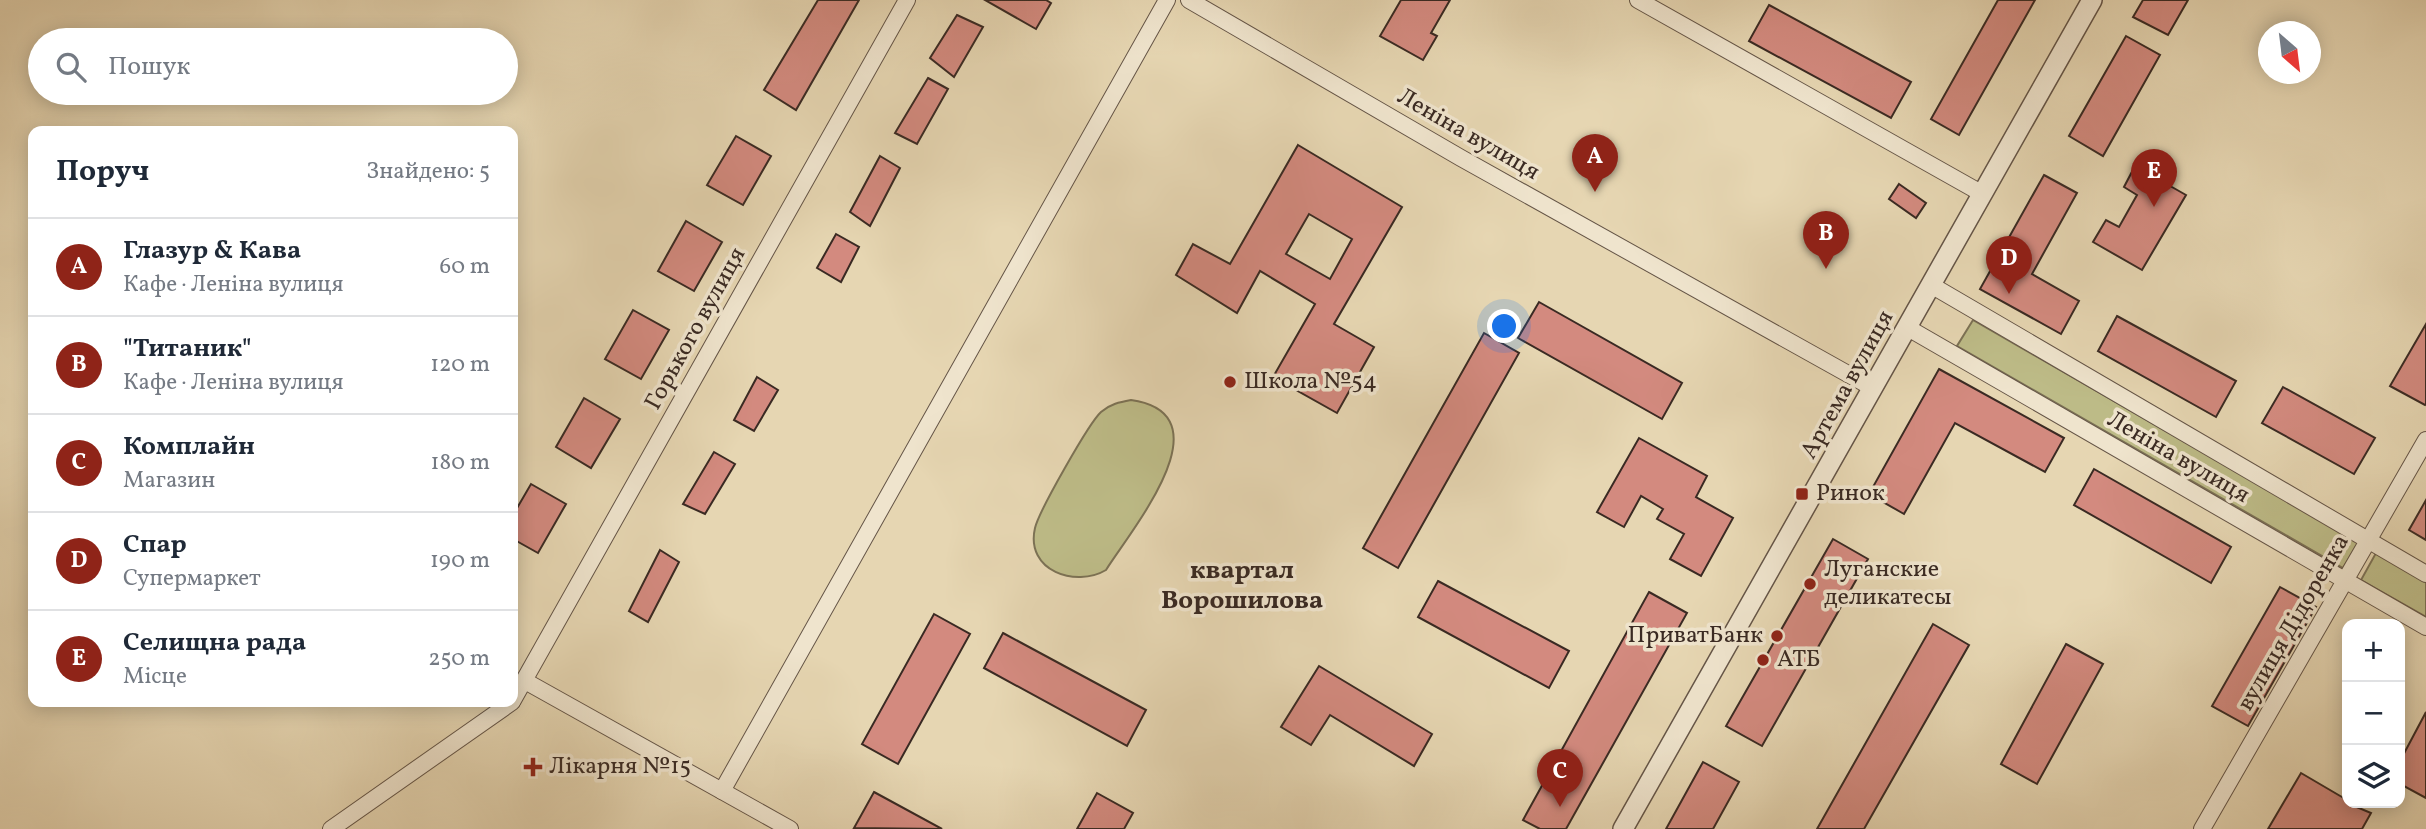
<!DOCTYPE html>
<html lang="uk">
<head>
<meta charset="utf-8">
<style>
	body { margin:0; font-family:Vollkorn,serif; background:#f6f6f7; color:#1f2937 }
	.controls { position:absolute; right:21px; bottom:21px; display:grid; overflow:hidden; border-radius:14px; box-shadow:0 4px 18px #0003 }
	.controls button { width:63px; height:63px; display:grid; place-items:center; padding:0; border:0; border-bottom:2px solid #e0e1e3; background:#fff; color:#1f2937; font:35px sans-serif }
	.compass { position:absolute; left:2258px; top:21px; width:63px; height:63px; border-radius:50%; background:#fff; box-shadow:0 4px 18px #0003; rotate:152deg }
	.you { position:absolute; left:1505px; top:327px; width:24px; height:24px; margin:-18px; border:5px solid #fff; border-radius:50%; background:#1a73e8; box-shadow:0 0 0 10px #1a73e833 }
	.badge { display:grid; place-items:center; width:46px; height:46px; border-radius:50%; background:#8f2418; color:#fff; font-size:23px; font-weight:700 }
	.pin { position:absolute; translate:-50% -58px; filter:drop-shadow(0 2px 4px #0008) }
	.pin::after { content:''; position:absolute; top:37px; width:24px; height:21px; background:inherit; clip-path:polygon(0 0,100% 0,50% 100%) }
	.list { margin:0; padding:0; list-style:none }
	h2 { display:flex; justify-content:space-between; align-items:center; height:91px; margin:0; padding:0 28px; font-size:30px }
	h2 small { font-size:23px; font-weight:400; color:#747a83 }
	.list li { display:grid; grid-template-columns:46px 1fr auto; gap:21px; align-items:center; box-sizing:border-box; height:98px; padding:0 28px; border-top:2px solid #e0e1e3 }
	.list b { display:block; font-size:26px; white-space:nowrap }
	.list p { margin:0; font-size:23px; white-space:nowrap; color:#747a83 }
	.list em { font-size:23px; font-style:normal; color:#747a83 }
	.icon { flex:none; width:38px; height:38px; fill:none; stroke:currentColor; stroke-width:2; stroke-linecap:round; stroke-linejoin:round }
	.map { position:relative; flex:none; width:2426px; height:829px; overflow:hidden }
	.search { position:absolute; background:#fff; box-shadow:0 4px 18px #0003; left:28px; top:28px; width:490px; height:77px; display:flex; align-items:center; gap:18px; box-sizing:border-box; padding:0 24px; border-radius:38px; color:#747a83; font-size:26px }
	.panel { position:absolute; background:#fff; box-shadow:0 4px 18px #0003; left:28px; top:126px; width:490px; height:581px; border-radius:14px }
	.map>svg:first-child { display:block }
	.green { fill:#bdbb87; stroke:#7c7255; stroke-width:2 }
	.building { fill:#d38a7f; stroke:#3a2a23; stroke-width:2; fill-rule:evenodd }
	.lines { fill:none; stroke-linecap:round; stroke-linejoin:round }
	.minor-casing { stroke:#655547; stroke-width:18 }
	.tertiary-casing { stroke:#655547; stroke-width:22 }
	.minor { stroke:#efe4cd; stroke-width:16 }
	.tertiary { stroke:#efe4cd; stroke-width:19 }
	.poi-dot { fill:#8f2418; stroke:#efe4cd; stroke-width:2.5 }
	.labels { text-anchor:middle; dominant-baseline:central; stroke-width:7; stroke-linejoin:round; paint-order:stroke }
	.street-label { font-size:24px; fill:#3a2a23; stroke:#efe4cd }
	.poi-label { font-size:24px; fill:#3a2a23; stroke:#efe4cd; text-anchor:start }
	.neighbourhood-label { font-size:26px; font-weight:bold; fill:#3a2a23; stroke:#efe4cd }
</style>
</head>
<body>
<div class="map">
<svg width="2426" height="829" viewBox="0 0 2426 829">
	<rect width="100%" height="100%" fill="#e6d6b2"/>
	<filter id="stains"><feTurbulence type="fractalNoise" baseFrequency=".00286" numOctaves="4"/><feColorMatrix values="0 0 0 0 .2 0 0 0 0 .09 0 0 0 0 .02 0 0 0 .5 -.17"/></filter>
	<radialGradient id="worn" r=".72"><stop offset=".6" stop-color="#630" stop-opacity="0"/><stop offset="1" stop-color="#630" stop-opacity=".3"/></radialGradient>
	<g class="green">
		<polygon points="1973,320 2359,542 2343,568 1957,346"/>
		<path d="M1131,400C1229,414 1131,530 1106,570C1076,588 1025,571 1035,528C1039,511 1089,423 1101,412C1110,404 1120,402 1131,400Z"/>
		<polygon points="2376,553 2426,581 2426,617 2361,580"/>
	</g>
	<g class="building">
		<polygon points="818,0 859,0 796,110 764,90"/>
		<polygon points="985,0 1046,0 1051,3 1036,29"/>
		<polygon points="1401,0 1450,0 1431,33 1437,36 1423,60 1380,36"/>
		<polygon points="1998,0 2035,0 1959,135 1931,119"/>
		<polygon points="2143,0 2188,0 2168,35 2133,17"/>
		<polygon points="1769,5 1911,82 1891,118 1749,41"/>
		<polygon points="957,15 983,27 954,77 930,58"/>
		<polygon points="2126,36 2160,55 2103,156 2069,136"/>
		<polygon points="928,78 948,89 917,144 895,133"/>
		<polygon points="736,136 771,156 743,205 707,185"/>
		<path d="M1298,145L1402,207L1334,324L1374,347L1337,413L1273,377L1315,304L1260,271L1237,313L1176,275L1193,244L1230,264ZM1309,214L1352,239L1330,279L1286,254Z"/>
		<polygon points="880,156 900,168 870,226 850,212"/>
		<polygon points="2135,166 2186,195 2142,270 2093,242 2106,220 2119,227 2137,195 2124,187"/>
		<polygon points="2044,175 2077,193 2032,274 2079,301 2061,334 1980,289"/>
		<polygon points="1899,184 1926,203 1916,218 1889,199"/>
		<polygon points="686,221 722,242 694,291 658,271"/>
		<polygon points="836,234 859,247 841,282 817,268"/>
		<polygon points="1539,302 1682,383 1662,419 1518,338"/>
		<polygon points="633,310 669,330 641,379 605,359"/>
		<polygon points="2117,316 2236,381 2216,417 2098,351"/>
		<polygon points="2426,324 2426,404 2425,405 2390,386"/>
		<polygon points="1484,333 1519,353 1398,568 1363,548"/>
		<polygon points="1939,369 2064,438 2045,472 1955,423 1904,514 1869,494"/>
		<polygon points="757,377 778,390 754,431 734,420"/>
		<polygon points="2283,387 2375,438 2354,474 2262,423"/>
		<polygon points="584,398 620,419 591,468 556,447"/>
		<polygon points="1639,438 1707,476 1696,497 1733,518 1701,576 1670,559 1684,534 1657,519 1663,509 1641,496 1624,527 1597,512"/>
		<polygon points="714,452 735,464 705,514 683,504"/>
		<polygon points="2094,469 2231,547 2211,583 2074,505"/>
		<polygon points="531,484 566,504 538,553 513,539 513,515"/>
		<polygon points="2426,500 2426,540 2409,530"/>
		<polygon points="1833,539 1868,559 1762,746 1726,726"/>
		<polygon points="660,550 679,562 648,622 629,611"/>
		<polygon points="1438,581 1569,651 1549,688 1418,617"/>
		<polygon points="2280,587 2316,607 2248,726 2212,706"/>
		<polygon points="1649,592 1687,613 1566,829 1540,829 1523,820"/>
		<polygon points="934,614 970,634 898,764 862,744"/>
		<polygon points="1933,624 1969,645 1864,829 1817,829"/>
		<polygon points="1003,633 1146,710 1127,746 984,668"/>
		<polygon points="2066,644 2103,664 2037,784 2001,764"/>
		<polygon points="1319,666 1432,734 1414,766 1330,715 1311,745 1281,727"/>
		<polygon points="2426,712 2426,798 2400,784 2400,761"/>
		<polygon points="1703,762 1739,782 1713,829 1666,829"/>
		<polygon points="2301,773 2347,800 2347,803 2371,813 2362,829 2268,829"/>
		<polygon points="874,792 942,829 854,828"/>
		<polygon points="1097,793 1133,813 1124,829 1077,829"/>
	</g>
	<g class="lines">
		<g class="minor-casing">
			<g id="minor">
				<polyline points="1189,0 1461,158 1873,388"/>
				<polyline points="1638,0 1981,193"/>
				<polyline points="1931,285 2426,574"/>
				<polyline points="1908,328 2426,627"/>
				<polyline points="525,681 790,829"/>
				<polyline points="513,700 907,0"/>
				<polyline points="722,791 1167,0"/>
				<polyline points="331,829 512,702"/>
				<polyline points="2202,829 2426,440"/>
			</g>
		</g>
		<g class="tertiary-casing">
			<polyline id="tertiary" points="1623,829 2092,0"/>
		</g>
		<use href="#minor" class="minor"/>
		<use href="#tertiary" class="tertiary"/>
	</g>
	<g class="poi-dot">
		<circle cx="1230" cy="382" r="7"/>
		<rect x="1795" y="487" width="14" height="14" rx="3.5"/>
		<circle cx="1810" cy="584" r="7"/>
		<circle cx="1777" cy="636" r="7"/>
		<circle cx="1763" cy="660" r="7"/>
		<path d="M529.5 756.5h7v7h7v7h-7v7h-7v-7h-7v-7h7z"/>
	</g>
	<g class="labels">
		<g class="street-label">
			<text transform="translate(1468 135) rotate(30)">Леніна вулиця</text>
			<text transform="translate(696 329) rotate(-61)">Горького вулиця</text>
			<text transform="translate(1848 385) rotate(-61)">Артема вулиця</text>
			<text transform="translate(2178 458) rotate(30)">Леніна вулиця</text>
			<text transform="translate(2294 623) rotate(-60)">вулиця Дідоренка</text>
		</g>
		<g class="poi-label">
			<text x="1244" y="382">Школа №54</text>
			<text x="1816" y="494">Ринок</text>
			<text x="1824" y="570">Луганские<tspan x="1824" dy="28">деликатесы</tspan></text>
			<text x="1763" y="636" text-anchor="end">ПриватБанк</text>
			<text x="1777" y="660">АТБ</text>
			<text x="549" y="767">Лікарня №15</text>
		</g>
		<g class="neighbourhood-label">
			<text x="1242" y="571">квартал<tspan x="1242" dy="30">Ворошилова</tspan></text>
		</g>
	</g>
	<rect width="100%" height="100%" filter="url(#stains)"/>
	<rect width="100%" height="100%" fill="url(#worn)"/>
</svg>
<div class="controls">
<button>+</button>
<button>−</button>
<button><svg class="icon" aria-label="layers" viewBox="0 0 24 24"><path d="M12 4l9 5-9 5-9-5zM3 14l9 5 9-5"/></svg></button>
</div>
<svg class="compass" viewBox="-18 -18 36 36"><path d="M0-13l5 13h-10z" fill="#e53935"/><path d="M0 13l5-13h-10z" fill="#747a83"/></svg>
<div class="you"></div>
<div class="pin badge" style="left:1595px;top:192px">A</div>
<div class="pin badge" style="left:1826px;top:269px">B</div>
<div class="pin badge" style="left:1560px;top:807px">C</div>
<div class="pin badge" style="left:2009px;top:294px">D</div>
<div class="pin badge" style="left:2154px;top:207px">E</div>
<div class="search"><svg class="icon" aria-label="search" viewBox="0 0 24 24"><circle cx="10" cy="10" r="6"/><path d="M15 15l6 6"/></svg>Пошук</div>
<section class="panel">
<h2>Поруч<small>Знайдено: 5</small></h2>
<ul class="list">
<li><span class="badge">A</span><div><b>Глазур &amp; Кава</b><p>Кафе · Леніна вулиця</p></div><em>60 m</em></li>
<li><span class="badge">B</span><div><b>&quot;Титаник&quot;</b><p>Кафе · Леніна вулиця</p></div><em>120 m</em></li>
<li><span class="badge">C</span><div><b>Комплайн</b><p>Магазин</p></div><em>180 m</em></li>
<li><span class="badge">D</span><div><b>Спар</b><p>Супермаркет</p></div><em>190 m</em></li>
<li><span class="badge">E</span><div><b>Селищна рада</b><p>Місце</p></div><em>250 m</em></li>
</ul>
</section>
</div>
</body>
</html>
